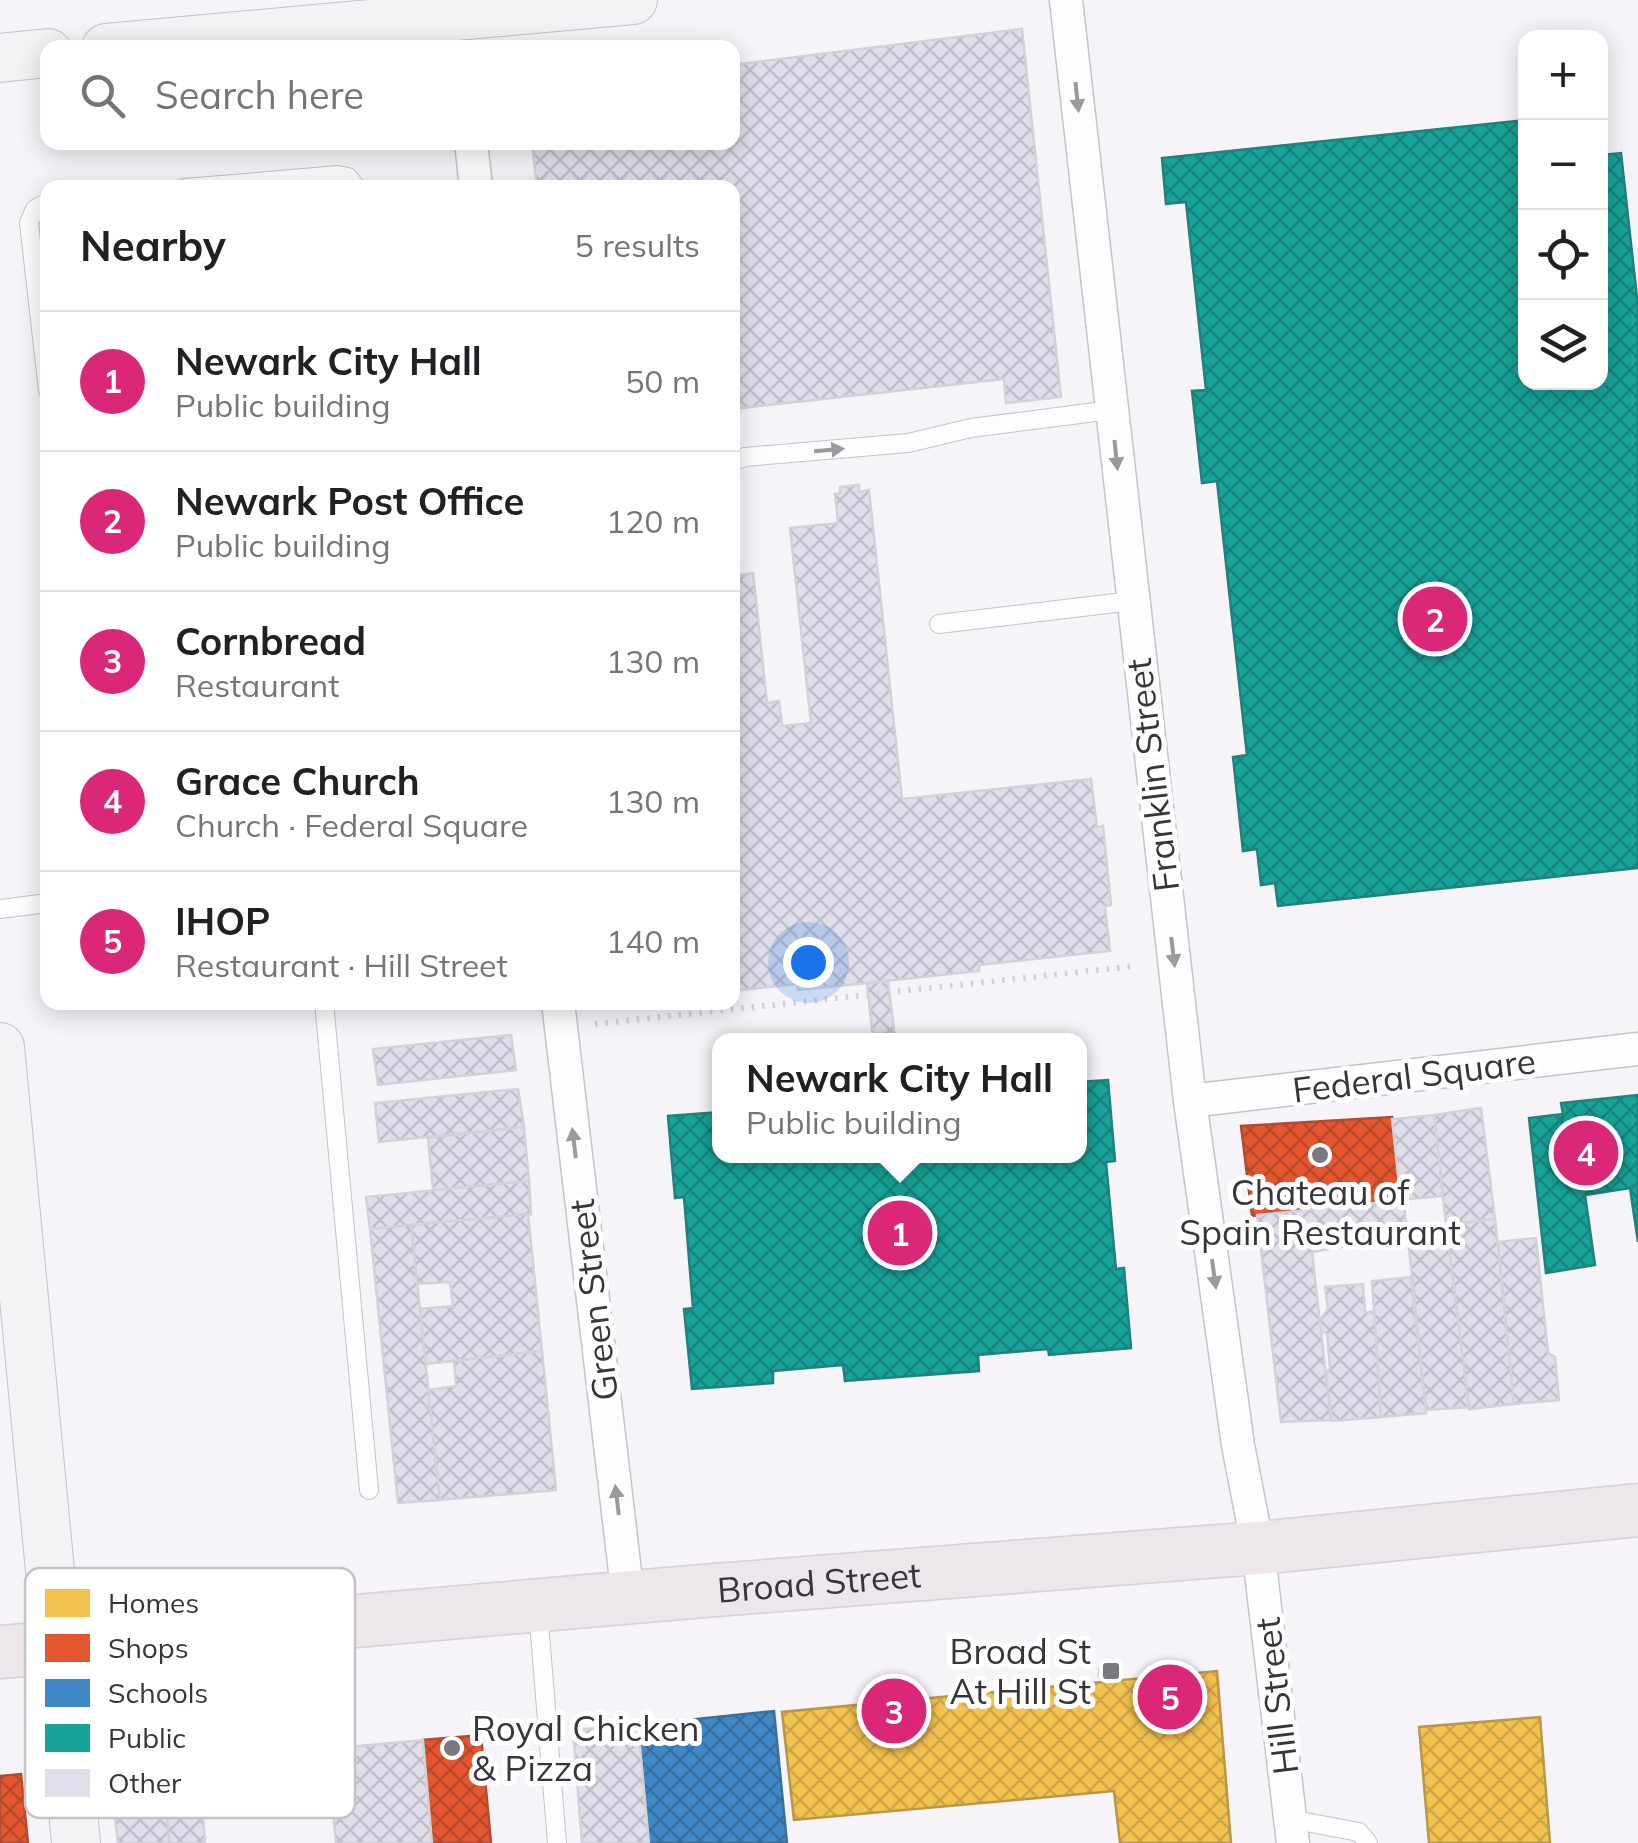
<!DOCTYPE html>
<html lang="en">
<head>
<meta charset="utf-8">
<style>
	body { margin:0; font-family:Mulish,sans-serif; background:#f6f6f6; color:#202124 }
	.controls { position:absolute; right:30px; top:30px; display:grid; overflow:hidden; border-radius:20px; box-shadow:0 5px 25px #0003 }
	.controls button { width:90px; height:90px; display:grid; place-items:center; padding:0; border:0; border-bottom:2px solid #e0e0e0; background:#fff; color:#202124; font:50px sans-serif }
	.you { position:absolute; left:808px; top:962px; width:35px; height:35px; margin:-25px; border:8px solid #fff; border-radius:50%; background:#1a73e8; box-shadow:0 0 0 15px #1a73e833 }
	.badge { display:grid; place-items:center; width:65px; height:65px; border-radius:50%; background:#db2777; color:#fff; font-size:32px; font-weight:700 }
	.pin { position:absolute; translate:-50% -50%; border:5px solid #fff; box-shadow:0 2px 10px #0006 }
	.popup { position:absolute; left:712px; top:1033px; width:375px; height:130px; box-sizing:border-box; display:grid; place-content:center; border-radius:20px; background:#fff; filter:drop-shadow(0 2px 8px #0005); font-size:32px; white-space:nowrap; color:#757577 }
	.popup b { font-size:38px; color:#202124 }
	.popup::after { content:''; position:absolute; left:50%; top:100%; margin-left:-20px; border:20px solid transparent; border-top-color:#fff }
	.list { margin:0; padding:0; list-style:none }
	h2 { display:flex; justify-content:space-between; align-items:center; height:130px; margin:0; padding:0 40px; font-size:42px }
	h2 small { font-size:32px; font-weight:400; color:#757577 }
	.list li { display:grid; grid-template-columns:65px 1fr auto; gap:30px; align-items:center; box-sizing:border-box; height:140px; padding:0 40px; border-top:2px solid #e0e0e0 }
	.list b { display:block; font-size:38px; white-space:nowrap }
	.list p { margin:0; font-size:32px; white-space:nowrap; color:#757577 }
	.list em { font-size:32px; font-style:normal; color:#757577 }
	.icon { flex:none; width:55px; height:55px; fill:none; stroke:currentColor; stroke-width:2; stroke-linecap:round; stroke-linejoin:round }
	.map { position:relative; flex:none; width:1638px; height:1843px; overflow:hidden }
	.search { position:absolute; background:#fff; box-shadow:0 5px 25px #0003; left:40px; top:40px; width:700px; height:110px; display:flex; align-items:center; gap:25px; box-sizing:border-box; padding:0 35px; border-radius:20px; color:#757577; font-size:38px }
	.panel { position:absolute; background:#fff; box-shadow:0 5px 25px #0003; left:40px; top:180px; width:700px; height:830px; border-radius:20px }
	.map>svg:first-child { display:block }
	.homes { fill:url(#homes-cross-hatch); stroke:#ba9649; stroke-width:2.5 }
	.shops { fill:url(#shops-cross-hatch); stroke:#b14c33; stroke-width:2.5 }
	.schools { fill:url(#schools-cross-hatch); stroke:#3d6e9c; stroke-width:2.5 }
	.public { fill:url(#public-cross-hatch); stroke:#21817d; stroke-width:2.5 }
	.building { fill:url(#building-cross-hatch); stroke:#d2d2da; stroke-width:2.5 }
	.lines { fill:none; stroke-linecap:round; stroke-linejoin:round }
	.lane-casing { stroke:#c6c2ca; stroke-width:20 }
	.street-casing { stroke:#c6c2ca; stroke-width:35 }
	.secondary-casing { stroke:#c6c2ca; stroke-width:50 }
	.primary-casing { stroke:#d4d2d6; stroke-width:55 }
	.path { stroke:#d4d2d6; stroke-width:6; stroke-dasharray:2.5 8; stroke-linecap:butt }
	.lane { stroke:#fefdfe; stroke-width:18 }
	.street { stroke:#fefdfe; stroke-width:32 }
	.secondary { stroke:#f5f2f5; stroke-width:48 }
	.primary { stroke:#ede6eb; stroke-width:52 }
	.oneway { fill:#9c989e }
	.poi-dot { fill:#7b777f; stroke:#fff; stroke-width:4 }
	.labels { text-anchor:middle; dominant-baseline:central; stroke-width:10; stroke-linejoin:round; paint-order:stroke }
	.street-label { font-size:35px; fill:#39333e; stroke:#fff }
	.poi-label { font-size:35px; fill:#39333e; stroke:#fff }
	.key { fill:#fff; stroke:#c4c2c5; stroke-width:2.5 }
	.key-label { font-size:28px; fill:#39333e }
</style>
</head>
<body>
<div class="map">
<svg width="1638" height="1843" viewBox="0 0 1638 1843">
	<defs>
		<pattern id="homes-cross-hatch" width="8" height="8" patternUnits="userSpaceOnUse" patternTransform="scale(2.5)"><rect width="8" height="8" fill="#f2c14e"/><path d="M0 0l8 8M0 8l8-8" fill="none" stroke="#d0a645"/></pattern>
		<pattern id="shops-cross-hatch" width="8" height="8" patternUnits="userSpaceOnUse" patternTransform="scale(2.5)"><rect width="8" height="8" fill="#e4572e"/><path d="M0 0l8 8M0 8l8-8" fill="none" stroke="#ba4929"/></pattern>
		<pattern id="schools-cross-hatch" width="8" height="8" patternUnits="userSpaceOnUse" patternTransform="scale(2.5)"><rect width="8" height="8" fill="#3f88c5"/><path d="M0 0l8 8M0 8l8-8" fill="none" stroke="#3670a1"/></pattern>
		<pattern id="public-cross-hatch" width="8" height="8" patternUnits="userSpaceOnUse" patternTransform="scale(2.5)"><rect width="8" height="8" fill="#17a398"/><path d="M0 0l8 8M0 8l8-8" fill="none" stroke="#16857d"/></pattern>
		<pattern id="building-cross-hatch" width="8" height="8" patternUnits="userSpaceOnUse" patternTransform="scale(2.5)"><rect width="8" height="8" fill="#dfdeea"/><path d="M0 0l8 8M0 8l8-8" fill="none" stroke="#c0bfca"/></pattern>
	</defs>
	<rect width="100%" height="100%" fill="#f6f4f9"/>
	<g class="homes">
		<polygon points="1217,1671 1231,1843 1120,1843 1114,1791 794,1820 782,1712"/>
		<polygon points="1540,1717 1550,1843 1429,1843 1419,1727"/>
	</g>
	<g class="shops">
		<polygon points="1392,1117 1401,1201 1252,1216 1241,1126"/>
		<polygon points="481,1735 491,1843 432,1843 423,1740"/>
		<polygon points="21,1774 28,1843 0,1843 0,1776"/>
	</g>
	<polygon class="schools" points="774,1711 787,1843 649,1843 638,1725"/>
	<g class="public">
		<polygon points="1526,120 1526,382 1600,382 1600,147 1601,155 1621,153 1638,307 1638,868 1278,906 1275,883 1261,885 1257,849 1243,851 1233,757 1247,755 1217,481 1202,483 1192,391 1206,390 1186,202 1166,204 1162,158"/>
		<polygon points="918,1036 918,1040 869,1040 895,1038"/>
		<polygon points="1108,1080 1115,1161 1106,1162 1116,1269 1124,1268 1131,1348 1049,1355 1048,1349 978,1355 979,1371 845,1381 843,1365 773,1371 773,1383 692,1389 684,1309 693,1308 684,1197 675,1198 668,1116 720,1112 720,1156 1080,1156 1080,1082"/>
		<polygon points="1638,1095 1638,1242 1630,1188 1585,1195 1595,1265 1546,1273 1529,1118 1563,1114 1561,1103"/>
	</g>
	<g class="building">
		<polygon points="1022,29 1061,397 1006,403 1004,379 732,409 732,188 537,188 532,142 732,142 732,65"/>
		<polygon points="859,485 859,492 869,490 902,799 1091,779 1097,827 1103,826 1111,905 1105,906 1110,951 979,965 979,971 867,983 798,990 797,984 732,991 732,576 753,573 767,703 779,701 782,726 811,723 790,528 838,523 835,494 840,493 840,487"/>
		<polygon points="888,981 895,1038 873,1040 867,983"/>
		<polygon points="511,1035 516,1070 378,1085 373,1049"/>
		<polygon points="518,1089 524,1127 379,1142 375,1103"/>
		<polygon points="1481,1108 1495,1219 1446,1225 1434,1115"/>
		<polygon points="1434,1115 1443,1196 1408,1199 1399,1184 1392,1119"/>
		<polygon points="524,1127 529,1181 433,1190 428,1138"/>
		<polygon points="529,1181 531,1214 370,1229 366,1197"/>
		<polygon points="1404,1200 1407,1236 1312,1252 1331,1420 1281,1422 1257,1215"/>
		<polygon points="528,1214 542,1351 425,1364 419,1309 453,1306 450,1282 417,1284 411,1225"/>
		<polygon points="1495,1219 1514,1404 1469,1409 1446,1225"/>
		<polygon points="411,1225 440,1500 398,1503 370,1229"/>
		<polygon points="1446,1225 1469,1407 1426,1410 1407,1229"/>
		<polygon points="1536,1238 1548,1353 1555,1357 1559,1400 1514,1404 1498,1242"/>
		<polygon points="1411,1277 1426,1413 1381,1417 1372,1281"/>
		<polygon points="1363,1284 1365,1313 1374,1311 1381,1417 1332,1421 1326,1373 1330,1368 1327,1334 1321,1330 1320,1320 1328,1309 1325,1287"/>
		<polygon points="542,1351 556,1490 440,1500 428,1390 456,1386 454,1361"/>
		<polygon points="1119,1668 1119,1674 1099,1676 1099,1669"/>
		<polygon points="638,1725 649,1843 582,1843 573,1730"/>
		<polygon points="423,1740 432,1843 336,1843 327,1749"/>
		<polygon points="199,1760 205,1843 169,1843 163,1764"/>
		<polygon points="163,1764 169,1843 118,1843 109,1766"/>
	</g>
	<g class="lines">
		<g class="lane-casing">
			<g id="lane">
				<polyline points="246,183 338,175 348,177 357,188"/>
				<polyline points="185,188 246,183 246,188"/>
				<polyline points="48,202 35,209 29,223 48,390"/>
				<polyline points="732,462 745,457 908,443 971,428 1111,410"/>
				<polyline points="939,624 1132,601"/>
				<polyline points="0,909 48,903"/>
				<polyline points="324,1002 369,1490"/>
				<polyline points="538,1610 557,1843"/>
				<polyline points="1290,1819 1359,1832 1368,1843"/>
			</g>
		</g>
		<g class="street-casing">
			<g id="street">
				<polyline points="1066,0 1190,1101 1238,1445 1258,1548 1293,1843"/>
				<polyline points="471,142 476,188"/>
				<polyline points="558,1002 628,1597"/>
				<polyline points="1190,1101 1638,1049"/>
			</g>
		</g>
		<g class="secondary-casing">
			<g id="secondary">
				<polyline points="106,48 633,0"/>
				<polyline points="0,58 48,53"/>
				<polyline points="0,1047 76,1843"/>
			</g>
		</g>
		<g class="primary-casing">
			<g id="primary">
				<path id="s1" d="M0,1652L703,1591L1258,1548L1638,1510"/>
			</g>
		</g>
		<polyline class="path" points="595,1024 1135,966"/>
		<use href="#lane" class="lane"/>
		<use href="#street" class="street"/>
		<use href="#secondary" class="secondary"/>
		<use href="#primary" class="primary"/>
	</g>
	<defs><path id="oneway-solid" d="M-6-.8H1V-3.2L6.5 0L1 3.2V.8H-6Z" transform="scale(2.5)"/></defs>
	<g class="oneway">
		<use href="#oneway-solid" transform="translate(1077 97) rotate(84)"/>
		<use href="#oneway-solid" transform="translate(829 450) rotate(-5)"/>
		<use href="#oneway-solid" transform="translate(1116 455) rotate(84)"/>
		<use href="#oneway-solid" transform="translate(1173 952) rotate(83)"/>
		<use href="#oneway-solid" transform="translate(574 1143) rotate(-97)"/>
		<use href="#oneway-solid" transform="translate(1214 1274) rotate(82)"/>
		<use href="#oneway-solid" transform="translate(617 1500) rotate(-97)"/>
	</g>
	<g class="poi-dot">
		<circle cx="1320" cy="1155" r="10"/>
		<rect x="1101" y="1661" width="20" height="20" rx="5"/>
		<circle cx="452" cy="1748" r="10"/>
	</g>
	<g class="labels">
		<g class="street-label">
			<text transform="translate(1152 775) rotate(-97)">Franklin Street</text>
			<text transform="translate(1414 1075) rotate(-7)">Federal Square</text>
			<text transform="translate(593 1300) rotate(-97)">Green Street</text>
			<text stroke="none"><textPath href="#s1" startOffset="822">Broad Street</textPath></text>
			<text transform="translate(1276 1696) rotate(-97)">Hill Street</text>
		</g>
		<g class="poi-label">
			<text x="1320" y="1192">Chateau of<tspan x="1320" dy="40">Spain Restaurant</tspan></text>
			<text x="1091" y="1651" text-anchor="end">Broad St<tspan x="1091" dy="40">At Hill St</tspan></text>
			<text x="472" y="1728" text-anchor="start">Royal Chicken<tspan x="472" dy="40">&amp; Pizza</tspan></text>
		</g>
	</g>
	<rect x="25" y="1568" width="330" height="250" rx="15" class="key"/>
	<rect x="45" y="1589" width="45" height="28" fill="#f2c14e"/>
	<rect x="45" y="1634" width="45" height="28" fill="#e4572e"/>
	<rect x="45" y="1679" width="45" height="28" fill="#3f88c5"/>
	<rect x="45" y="1724" width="45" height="28" fill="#17a398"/>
	<rect x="45" y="1769" width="45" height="28" fill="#dfdeea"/>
	<g class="key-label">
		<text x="108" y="1613">Homes</text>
		<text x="108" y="1658">Shops</text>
		<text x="108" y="1703">Schools</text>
		<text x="108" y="1748">Public</text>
		<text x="108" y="1793">Other</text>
	</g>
</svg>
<div class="controls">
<button>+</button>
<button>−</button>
<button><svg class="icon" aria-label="locate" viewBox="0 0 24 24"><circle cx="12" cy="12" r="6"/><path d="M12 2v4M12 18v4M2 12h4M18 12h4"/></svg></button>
<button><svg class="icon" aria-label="layers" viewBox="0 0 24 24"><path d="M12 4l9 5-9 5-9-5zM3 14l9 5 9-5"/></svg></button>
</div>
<div class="you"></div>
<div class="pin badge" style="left:900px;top:1233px">1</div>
<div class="popup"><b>Newark City Hall</b>Public building</div>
<div class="pin badge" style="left:1435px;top:619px">2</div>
<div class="pin badge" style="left:894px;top:1711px">3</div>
<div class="pin badge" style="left:1586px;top:1153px">4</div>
<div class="pin badge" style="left:1170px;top:1697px">5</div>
<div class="search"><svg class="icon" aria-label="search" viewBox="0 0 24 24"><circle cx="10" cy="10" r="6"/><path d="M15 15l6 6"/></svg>Search here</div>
<section class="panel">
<h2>Nearby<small>5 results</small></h2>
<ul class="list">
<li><span class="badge">1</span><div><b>Newark City Hall</b><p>Public building</p></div><em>50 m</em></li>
<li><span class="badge">2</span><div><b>Newark Post Office</b><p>Public building</p></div><em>120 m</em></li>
<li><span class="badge">3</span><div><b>Cornbread</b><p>Restaurant</p></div><em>130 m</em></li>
<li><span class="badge">4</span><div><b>Grace Church</b><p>Church · Federal Square</p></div><em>130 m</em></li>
<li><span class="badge">5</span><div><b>IHOP</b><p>Restaurant · Hill Street</p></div><em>140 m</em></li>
</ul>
</section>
</div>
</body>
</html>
